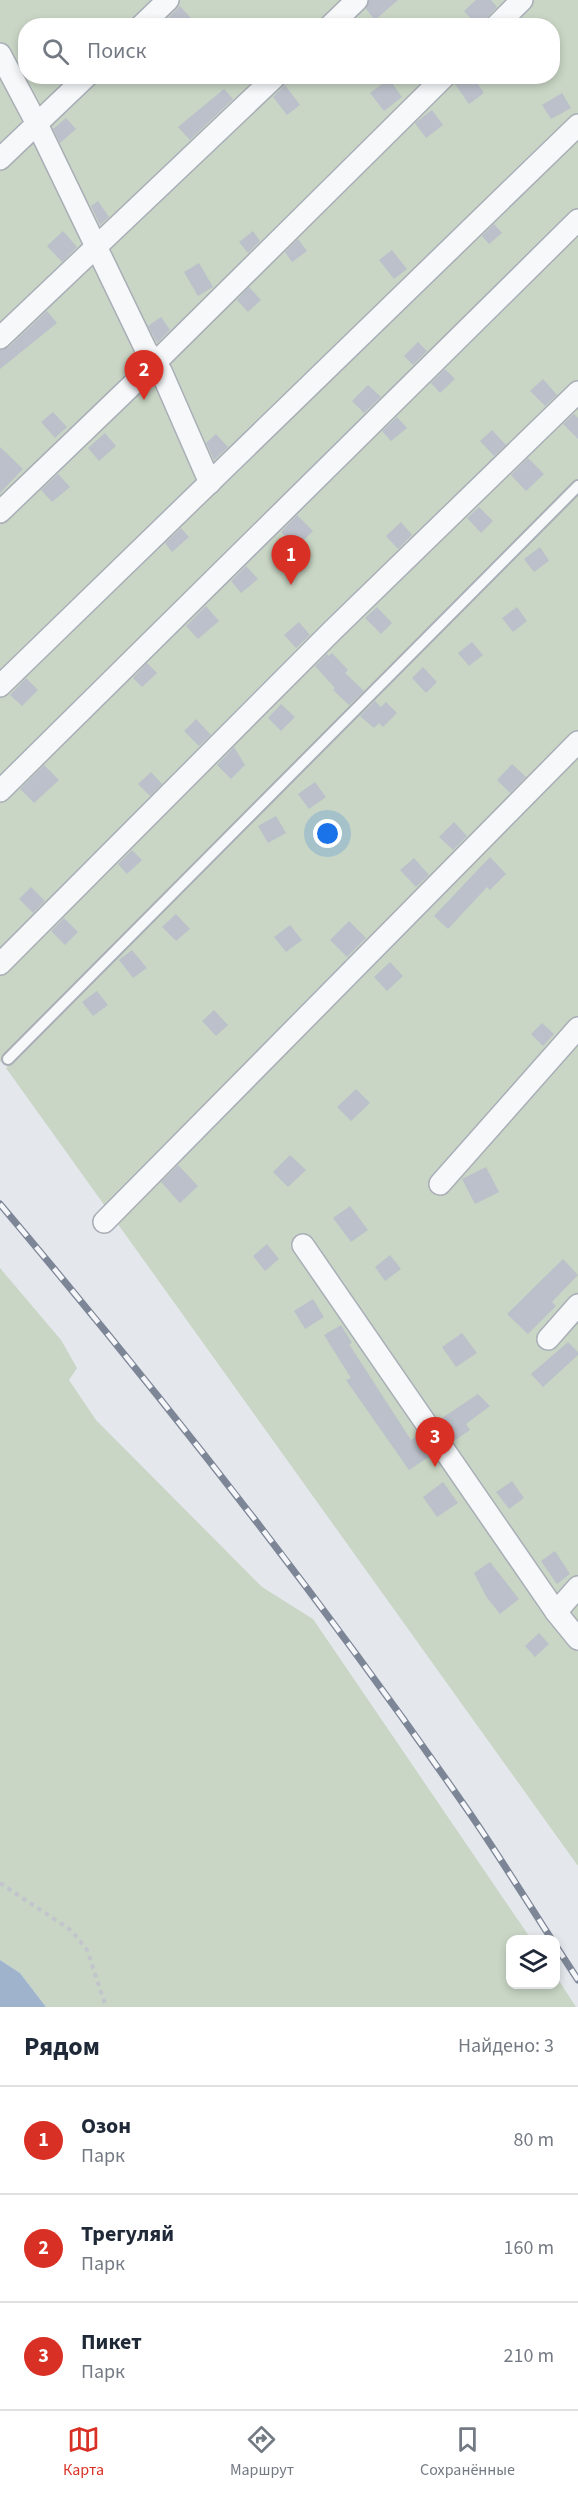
<!DOCTYPE html>
<html lang="ru">
<head>
<meta charset="utf-8">
<style>
	body { margin:0; font-family:"Source Sans 3",sans-serif; background:#f2f2f3; color:#1f2937 }
	.controls { position:absolute; right:18px; bottom:18px; display:grid; overflow:hidden; border-radius:12px; box-shadow:0 3px 9px #0003 }
	.controls button { width:54px; height:54px; display:grid; place-items:center; padding:0; border:0; border-bottom:2px solid #e0e1e3; background:#fff; color:#1f2937; font:30px sans-serif }
	.you { position:absolute; left:328px; top:834px; width:21px; height:21px; margin:-15px; border:4px solid #fff; border-radius:50%; background:#1a73e8; box-shadow:0 0 0 9px #1a73e833 }
	.badge { display:grid; place-items:center; width:39px; height:39px; border-radius:50%; background:#d93025; color:#fff; font-size:20px; font-weight:700 }
	.pin { position:absolute; translate:-50% -50px; filter:drop-shadow(0 2px 3px #0008) }
	.pin::after { content:''; position:absolute; top:32px; width:21px; height:18px; background:inherit; clip-path:polygon(0 0,100% 0,50% 100%) }
	.list { margin:0; padding:0; list-style:none }
	h2 { display:flex; justify-content:space-between; align-items:center; height:78px; margin:0; padding:0 24px; font-size:26px }
	h2 small { font-size:20px; font-weight:400; color:#747a83 }
	.list li { display:grid; grid-template-columns:39px 1fr auto; gap:18px; align-items:center; box-sizing:border-box; height:108px; padding:0 24px; border-top:2px solid #e0e1e3 }
	.list b { display:block; font-size:22px; white-space:nowrap }
	.list p { margin:0; font-size:20px; white-space:nowrap; color:#747a83 }
	.list em { font-size:20px; font-style:normal; color:#747a83 }
	.icon { flex:none; width:33px; height:33px; fill:none; stroke:currentColor; stroke-width:2; stroke-linecap:round; stroke-linejoin:round }
	.map { position:relative; flex:none; width:578px; height:2007px; overflow:hidden }
	.search { position:absolute; background:#fff; box-shadow:0 3px 9px #0003; left:18px; right:18px; top:18px; height:66px; display:flex; align-items:center; gap:15px; box-sizing:border-box; padding:0 21px; border-radius:24px; color:#747a83; font-size:22px }
	.sheet { height:402px; background:#fff }
	nav { display:flex; justify-content:space-around; align-items:center; box-sizing:border-box; height:84px; border-top:2px solid #e0e1e3; background:#fff; font-size:16px; color:#747a83 }
	nav a { display:grid; justify-items:center; gap:3px }
	nav .on { color:#d93025 }
	.map>svg:first-child { display:block }
	.green { fill:#c9d6c5; fill-rule:evenodd }
	.water { fill:#9fb4cc }
	.building { fill:#bbc0ca }
	.lines { fill:none; stroke-linecap:round; stroke-linejoin:round }
	.service-casing { stroke:#a9aeb7; stroke-width:14 }
	.minor-casing { stroke:#a9aeb7; stroke-width:24 }
	.path { stroke:#c2c5cb; stroke-width:4; stroke-dasharray:4.5 4.5; stroke-linecap:butt }
	.service { stroke:#f7f8fa; stroke-width:10 }
	.minor { stroke:#f7f8fa; stroke-width:21 }
	.rail-casing { stroke:#7d8696; stroke-width:7 }
	.rail { stroke:#f4f6f9; stroke-width:4.5; stroke-dasharray:14; stroke-linecap:butt }
</style>
</head>
<body>
<div class="map">
<svg width="578" height="2007" viewBox="0 0 578 2007">
	<rect width="100%" height="100%" fill="#e4e7ec"/>
	<g class="green">
		<path d="M0,0H578V117L0,682ZM26,26H552V76H26Z"/>
		<polygon points="578,128 578,481 0,1062 0,690"/>
		<polygon points="578,492 578,1866 6,1068"/>
		<polygon points="0,1268 61,1340 77,1368 69,1380 96,1420 262,1587 313,1619 531,1939 510,1940 510,1984 556,1984 556,1976 576,2007 46,2007 20,1973 0,1960"/>
	</g>
	<polygon class="water" points="0,1960 20,1973 46,2007 0,2007"/>
	<g class="building">
		<polygon points="369,0 398,0 375,20 366,9"/>
		<polygon points="476,0 491,0 497,7 487,17 484,26 478,26 464,11"/>
		<polygon points="180,6 198,26 160,26"/>
		<polygon points="466,76 472,76 484,93 469,104 455,84"/>
		<polygon points="389,79 402,97 384,111 370,93"/>
		<polygon points="285,85 300,105 287,115 273,97"/>
		<polygon points="224,89 233,99 190,140 178,127"/>
		<polygon points="562,93 571,108 551,119 542,105"/>
		<polygon points="432,110 443,125 426,138 415,123"/>
		<polygon points="66,118 76,129 60,143 53,129"/>
		<polygon points="98,201 109,217 100,225 91,206"/>
		<polygon points="494,224 502,233 489,244 482,236"/>
		<polygon points="63,231 77,247 62,262 47,246"/>
		<polygon points="253,231 260,241 248,253 239,242"/>
		<polygon points="298,239 307,251 292,262 285,252"/>
		<polygon points="392,250 407,269 394,279 379,260"/>
		<polygon points="199,263 213,287 198,296 184,272"/>
		<polygon points="249,287 261,300 248,312 237,300"/>
		<polygon points="47,311 57,323 0,369 0,350 9,347"/>
		<polygon points="161,317 170,330 157,343 148,326"/>
		<polygon points="418,342 427,351 413,365 404,356"/>
		<polygon points="445,369 455,379 440,393 431,383"/>
		<polygon points="543,379 557,395 545,406 530,391"/>
		<polygon points="368,385 381,397 364,413 352,401"/>
		<polygon points="53,412 67,427 55,438 41,422"/>
		<polygon points="574,414 578,418 578,439 563,424"/>
		<polygon points="397,417 407,428 391,441 382,431"/>
		<polygon points="492,430 506,445 494,456 480,441"/>
		<polygon points="105,433 116,446 99,461 88,448"/>
		<polygon points="216,434 228,447 214,460 206,443"/>
		<polygon points="0,447 23,469 0,493"/>
		<polygon points="528,458 544,474 526,491 511,475"/>
		<polygon points="58,474 70,487 52,502 41,490"/>
		<polygon points="479,507 493,521 481,533 467,518"/>
		<polygon points="297,515 313,531 296,548 281,532"/>
		<polygon points="401,522 412,535 398,549 386,536"/>
		<polygon points="181,528 189,537 172,552 165,543"/>
		<polygon points="540,547 549,561 534,572 524,559"/>
		<polygon points="246,566 258,579 241,593 231,581"/>
		<polygon points="206,606 219,621 198,639 186,626"/>
		<polygon points="377,607 392,623 381,634 365,618"/>
		<polygon points="517,607 527,621 513,632 502,618"/>
		<polygon points="299,622 310,635 296,648 284,635"/>
		<polygon points="472,642 483,655 469,666 458,653"/>
		<polygon points="332,653 348,670 345,673 364,691 349,705 333,690 335,688 315,666 327,654 329,656"/>
		<polygon points="147,663 157,673 142,687 133,678"/>
		<polygon points="423,667 437,682 426,693 412,678"/>
		<polygon points="26,678 38,690 22,706 10,695"/>
		<polygon points="375,701 381,707 386,702 397,713 383,727 379,723 374,728 360,716"/>
		<polygon points="281,704 295,717 281,731 268,718"/>
		<polygon points="196,719 211,735 199,746 184,731"/>
		<polygon points="234,747 245,765 231,779 217,765"/>
		<polygon points="512,764 526,777 510,793 497,780"/>
		<polygon points="44,765 59,780 34,803 20,789"/>
		<polygon points="151,772 162,784 150,796 138,784"/>
		<polygon points="315,782 326,797 309,809 298,794"/>
		<polygon points="276,816 286,833 268,843 258,826"/>
		<polygon points="454,822 467,836 453,850 439,837"/>
		<polygon points="132,850 142,860 127,874 118,864"/>
		<polygon points="490,857 506,874 490,890 487,887 448,929 434,916"/>
		<polygon points="414,858 429,875 416,887 400,870"/>
		<polygon points="31,887 45,901 33,913 19,899"/>
		<polygon points="176,914 190,929 176,941 162,927"/>
		<polygon points="64,918 78,932 65,945 51,931"/>
		<polygon points="349,921 366,938 347,957 330,940"/>
		<polygon points="290,925 302,940 286,952 274,937"/>
		<polygon points="132,950 147,968 133,978 119,960"/>
		<polygon points="390,962 403,976 387,991 374,977"/>
		<polygon points="97,991 108,1005 93,1016 82,1002"/>
		<polygon points="214,1010 228,1025 216,1036 202,1021"/>
		<polygon points="542,1023 554,1034 543,1046 531,1034"/>
		<polygon points="356,1089 370,1103 351,1121 337,1107"/>
		<polygon points="290,1155 306,1170 288,1187 273,1172"/>
		<polygon points="178,1165 198,1186 180,1203 161,1182"/>
		<polygon points="486,1167 499,1192 475,1204 462,1179"/>
		<polygon points="350,1206 368,1230 351,1242 333,1218"/>
		<polygon points="267,1244 279,1259 265,1271 253,1256"/>
		<polygon points="390,1255 401,1269 385,1281 375,1267"/>
		<polygon points="563,1259 578,1275 552,1302 556,1306 528,1334 507,1314"/>
		<polygon points="313,1299 324,1317 305,1329 294,1311"/>
		<polygon points="341,1325 352,1343 349,1344 411,1440 419,1435 432,1455 409,1470 346,1380 351,1378 324,1335"/>
		<polygon points="462,1333 477,1353 456,1367 442,1347"/>
		<polygon points="568,1342 578,1352 578,1355 543,1387 531,1374"/>
		<polygon points="478,1394 490,1406 466,1424 470,1430 454,1441 439,1420"/>
		<polygon points="512,1481 524,1498 509,1509 496,1492"/>
		<polygon points="443,1482 458,1503 437,1517 423,1497"/>
		<polygon points="555,1551 570,1574 557,1584 541,1561"/>
		<polygon points="490,1562 519,1599 500,1614 487,1598 474,1573"/>
		<polygon points="539,1633 549,1644 535,1657 525,1646"/>
	</g>
	<g class="lines">
		<g class="service-casing">
			<polyline id="service" points="8,1059 578,486"/>
		</g>
		<g class="minor-casing">
			<g id="minor">
				<polyline points="141,26 168,0"/>
				<polyline points="330,26 357,0"/>
				<polyline points="496,26 522,0"/>
				<polyline points="0,54 37,124 146,350 161,371 210,483"/>
				<polyline points="0,159 87,76"/>
				<polyline points="0,338 276,76"/>
				<polyline points="0,512 155,363 445,76"/>
				<polyline points="0,686 578,125"/>
				<polyline points="0,791 578,220"/>
				<polyline points="0,964 333,630 578,392"/>
				<polyline points="440,1184 578,1028"/>
				<polyline points="104,1222 578,742"/>
				<polyline points="303,1245 556,1612 578,1639"/>
				<polyline points="548,1339 578,1305"/>
				<polyline points="556,1612 578,1587"/>
			</g>
		</g>
		<polyline class="path" points="0,1883 72,1931 87,1950 106,2007"/>
		<use href="#service" class="service"/>
		<use href="#minor" class="minor"/>
		<g class="rail-casing">
			<g id="rail">
				<path d="M0,1204C166,1401 325,1604 471,1815C499,1856 525,1898 552,1940"/>
				<polyline points="556,1946 578,1980"/>
			</g>
		</g>
		<use href="#rail" class="rail"/>
	</g>
</svg>
<div class="controls">
<button><svg class="icon" aria-label="layers" viewBox="0 0 24 24"><path d="M12 4l9 5-9 5-9-5zM3 14l9 5 9-5"/></svg></button>
</div>
<div class="you"></div>
<div class="pin badge" style="left:291px;top:585px">1</div>
<div class="pin badge" style="left:144px;top:400px">2</div>
<div class="pin badge" style="left:435px;top:1467px">3</div>
<div class="search"><svg class="icon" aria-label="search" viewBox="0 0 24 24"><circle cx="10" cy="10" r="6"/><path d="M15 15l6 6"/></svg>Поиск</div>
</div>
<section class="sheet">
<h2>Рядом<small>Найдено: 3</small></h2>
<ul class="list">
<li><span class="badge">1</span><div><b>Озон</b><p>Парк</p></div><em>80 m</em></li>
<li><span class="badge">2</span><div><b>Трегуляй</b><p>Парк</p></div><em>160 m</em></li>
<li><span class="badge">3</span><div><b>Пикет</b><p>Парк</p></div><em>210 m</em></li>
</ul>
</section>
<nav>
<a class="on"><svg class="icon" aria-label="map" viewBox="0 0 24 24"><path d="M3 6l6-2 6 2 6-2v14l-6 2-6-2-6 2zM9 4v14M15 6v14"/></svg>Карта</a>
<a><svg class="icon" aria-label="directions" viewBox="0 0 24 24"><path d="M12 3l9 9-9 9-9-9zM9 14v-3h6M13 9l2 2-2 2"/></svg>Маршрут</a>
<a><svg class="icon" aria-label="saved" viewBox="0 0 24 24"><path d="M7 4h10v16l-5-4-5 4z"/></svg>Сохранённые</a>
</nav>
</body>
</html>
